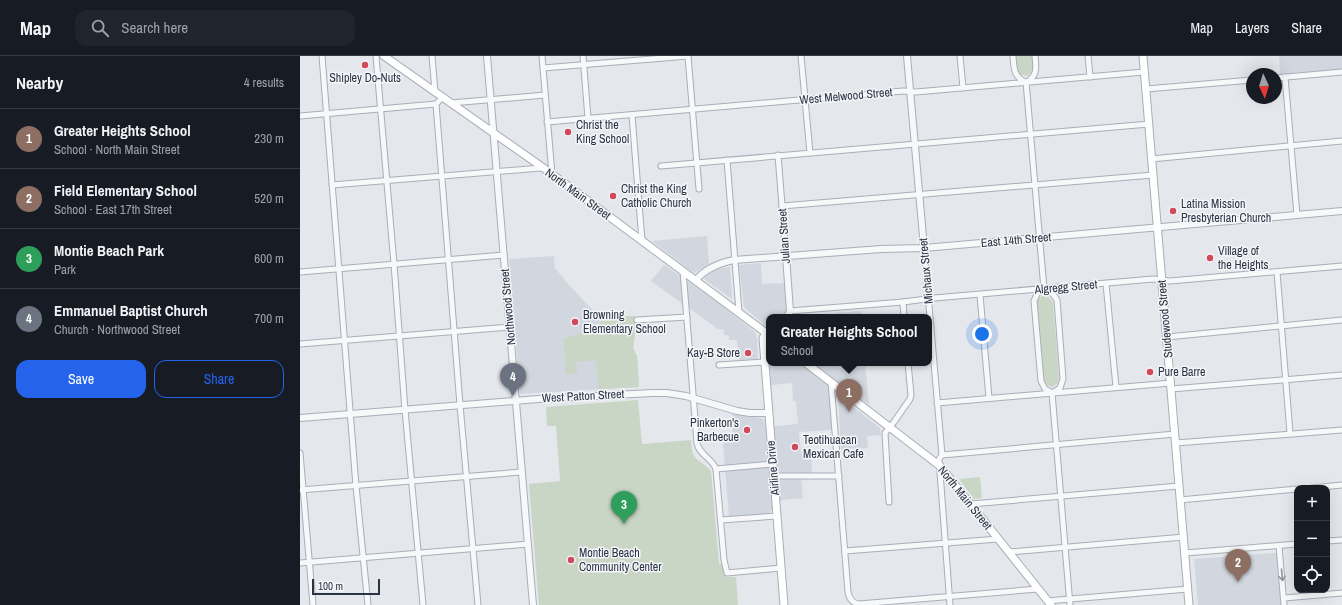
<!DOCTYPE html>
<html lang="en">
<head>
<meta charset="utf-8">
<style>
	body { margin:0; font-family:"Archivo Narrow",sans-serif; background:#20242c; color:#f1f3f6 }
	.controls { position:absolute; right:12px; bottom:12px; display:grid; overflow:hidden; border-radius:8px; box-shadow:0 4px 16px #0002 }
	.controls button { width:36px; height:36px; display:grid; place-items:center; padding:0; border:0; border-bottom:1px solid #363941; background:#171b24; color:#f1f3f6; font:20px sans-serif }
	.compass { position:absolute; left:946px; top:12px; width:36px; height:36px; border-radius:50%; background:#171b24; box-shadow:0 4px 16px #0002; rotate:176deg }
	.scale { position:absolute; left:12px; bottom:10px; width:68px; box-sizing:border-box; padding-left:4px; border:2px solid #2b3445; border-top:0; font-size:11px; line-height:14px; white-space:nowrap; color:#2b3445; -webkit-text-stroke:3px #f4f6f9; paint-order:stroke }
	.you { position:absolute; left:682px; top:278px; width:14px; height:14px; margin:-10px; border:3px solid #fff; border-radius:50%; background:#1a73e8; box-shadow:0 0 0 6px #1a73e833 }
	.badge { display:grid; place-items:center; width:26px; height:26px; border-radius:50%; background:#2563eb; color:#fff; font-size:13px; font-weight:700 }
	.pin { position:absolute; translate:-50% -33px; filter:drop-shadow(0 1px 2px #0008) }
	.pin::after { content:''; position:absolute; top:21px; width:14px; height:12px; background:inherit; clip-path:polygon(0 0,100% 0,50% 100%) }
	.popup { position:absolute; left:466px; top:258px; width:166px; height:52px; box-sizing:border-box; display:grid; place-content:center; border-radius:8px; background:#171b24; filter:drop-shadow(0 1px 3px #0005); font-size:13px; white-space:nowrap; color:#9ea1a6 }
	.popup b { font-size:15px; color:#f1f3f6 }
	.popup::after { content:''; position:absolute; left:50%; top:100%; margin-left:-8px; border:8px solid transparent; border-top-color:#171b24 }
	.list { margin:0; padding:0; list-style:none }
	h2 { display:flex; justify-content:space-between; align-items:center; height:52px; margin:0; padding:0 16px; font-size:17px }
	h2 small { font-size:13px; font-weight:400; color:#9ea1a6 }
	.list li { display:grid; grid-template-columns:26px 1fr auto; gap:12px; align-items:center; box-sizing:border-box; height:60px; padding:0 16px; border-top:1px solid #363941 }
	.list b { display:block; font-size:15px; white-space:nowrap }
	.list p { margin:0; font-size:13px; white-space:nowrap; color:#9ea1a6 }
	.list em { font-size:13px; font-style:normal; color:#9ea1a6 }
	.actions { display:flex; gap:8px; padding:12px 16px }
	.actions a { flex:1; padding:9px 0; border:1px solid #2563eb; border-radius:12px; text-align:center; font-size:14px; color:#2563eb }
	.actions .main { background:#2563eb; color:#fff }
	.icon { flex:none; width:22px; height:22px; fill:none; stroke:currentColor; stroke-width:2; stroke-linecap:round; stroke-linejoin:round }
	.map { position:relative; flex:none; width:1042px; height:549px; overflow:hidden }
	header { display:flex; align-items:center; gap:24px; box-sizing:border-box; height:56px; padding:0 20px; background:#171b24; border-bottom:1px solid #363941 }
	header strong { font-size:19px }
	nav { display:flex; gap:22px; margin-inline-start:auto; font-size:14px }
	.search { width:280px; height:36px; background:#20242c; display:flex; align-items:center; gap:10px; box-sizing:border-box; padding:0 14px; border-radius:12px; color:#9ea1a6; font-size:15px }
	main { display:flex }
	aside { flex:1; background:#171b24 }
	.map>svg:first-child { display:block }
	.built { fill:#d2d6de }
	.green { fill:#c9d6c5 }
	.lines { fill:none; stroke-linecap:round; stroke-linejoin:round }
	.minor-casing { stroke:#a9aeb7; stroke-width:7 }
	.tertiary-casing { stroke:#a9aeb7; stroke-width:8 }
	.secondary-casing { stroke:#a9aeb7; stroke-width:9 }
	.minor { stroke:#f7f8fa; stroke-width:5 }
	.tertiary { stroke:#f7f8fa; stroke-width:6 }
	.secondary { stroke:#fff; stroke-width:7 }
	.oneway { stroke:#9196a0 }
	.poi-dot { fill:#d1495b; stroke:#f4f6f9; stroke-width:1.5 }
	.labels { text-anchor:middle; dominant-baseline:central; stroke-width:3; stroke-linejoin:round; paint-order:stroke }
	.poi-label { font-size:12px; fill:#2b3445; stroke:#f4f6f9; text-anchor:start }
	.street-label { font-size:12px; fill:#2b3445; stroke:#f4f6f9 }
</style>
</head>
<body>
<header>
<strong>Map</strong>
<div class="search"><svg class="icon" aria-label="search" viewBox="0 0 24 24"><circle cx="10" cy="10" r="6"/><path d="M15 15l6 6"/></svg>Search here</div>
<nav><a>Map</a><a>Layers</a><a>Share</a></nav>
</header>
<main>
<aside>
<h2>Nearby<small>4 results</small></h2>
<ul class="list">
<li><span class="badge" style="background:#8d6e63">1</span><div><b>Greater Heights School</b><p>School · North Main Street</p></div><em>230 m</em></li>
<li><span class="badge" style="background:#8d6e63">2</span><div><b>Field Elementary School</b><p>School · East 17th Street</p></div><em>520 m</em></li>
<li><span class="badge" style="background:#2e9e5b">3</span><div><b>Montie Beach Park</b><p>Park</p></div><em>600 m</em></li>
<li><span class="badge" style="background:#6b7280">4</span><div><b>Emmanuel Baptist Church</b><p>Church · Northwood Street</p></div><em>700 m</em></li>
</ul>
<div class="actions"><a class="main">Save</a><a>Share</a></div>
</aside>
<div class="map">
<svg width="1042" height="549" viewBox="0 0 1042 549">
	<rect width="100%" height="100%" fill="#e4e7ec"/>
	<g class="built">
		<polygon points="979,0 1042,0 1042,13 980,18"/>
		<polygon points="407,180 409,208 394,217 352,185"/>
		<polygon points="254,200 255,212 269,229 300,262 335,260 335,278 333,292 337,300 339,331 220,338 209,203"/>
		<polygon points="461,207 462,228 485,227 487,255 481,261 469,261 469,271 465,269 444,251 439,209"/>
		<polygon points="364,209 411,241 455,276 457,282 458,303 439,304 437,284 429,284 429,279 424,279 424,274 418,273 351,225"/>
		<polygon points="430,211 432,243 404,223 406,220 414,215 422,212"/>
		<polygon points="561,255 561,261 537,261 536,257"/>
		<polygon points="470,307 565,307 569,349 542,329 529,330 533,374 499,376 501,397 511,396 512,419 482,417 480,416 478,414 476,384 466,384 470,422 501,423 503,442 472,445 472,454 468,458 429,461 423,387 433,386 432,358 461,362 464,364 465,371 498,368 496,345 493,345 492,327 471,329"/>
		<polygon points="538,339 580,372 581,379 567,380 568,392 541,393"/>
		<polygon points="977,497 981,549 898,549 894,503"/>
	</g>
	<g class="green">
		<path d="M715,0H733C734,9 735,16 726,20L719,18L716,13Z"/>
		<polygon points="742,240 749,241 753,247 759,322 758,327 752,331 747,329 743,323 737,248 738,243"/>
		<polygon points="335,260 335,278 333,292 337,300 339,331 299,333 296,304 276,306 277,318 265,318 265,311 266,311 263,283 301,271 300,262"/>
		<path d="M338,344L342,388L391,384C391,389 392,396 394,400C398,406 407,409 411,415L419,508H424L425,521H436L438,549H239L229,428L260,425L256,370H247L246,351Z"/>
		<polygon points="680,421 682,442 674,443 659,423"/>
	</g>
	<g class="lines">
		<g class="minor-casing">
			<g id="minor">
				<polyline points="22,0 56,430 68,549"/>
				<polyline points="76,0 94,208 105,354 123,549"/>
				<polyline points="132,0 135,36"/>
				<polyline points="242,0 252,118"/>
				<polyline points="283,0 288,62"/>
				<polyline points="388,0 399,133"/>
				<polyline points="501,0 510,97"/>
				<polyline points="660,0 663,32"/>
				<path d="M713,0C714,11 713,20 725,26"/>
				<polyline points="788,0 790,21"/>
				<polyline points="243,12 388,0"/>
				<polyline points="985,21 997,159"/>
				<polyline points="976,22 1042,16"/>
				<polyline points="726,26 744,233"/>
				<path d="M727,26C738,19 736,11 735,0"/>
				<polyline points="846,33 952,24"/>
				<polyline points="143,41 136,48 160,349 178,549"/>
				<polyline points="151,47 245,39"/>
				<polyline points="332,59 342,185"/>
				<polyline points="0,60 136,48"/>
				<polyline points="247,66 603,35 616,36 844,16"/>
				<polyline points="478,99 486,200"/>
				<polyline points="851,103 1042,85"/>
				<polyline points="427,104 439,256"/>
				<polyline points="361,110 849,68"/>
				<polyline points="32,129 241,112"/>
				<polyline points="482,150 853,119"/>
				<polyline points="624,192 642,399 639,403 650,549"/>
				<path d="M383,215L397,387C399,399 412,402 416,413L424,504L427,517L481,512"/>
				<polyline points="0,216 204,199"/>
				<polyline points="977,216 990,377"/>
				<polyline points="806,228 816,331"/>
				<polygon points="744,233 753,238 757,244 763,323 760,332 752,337 745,333 741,325 734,245 738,236"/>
				<polyline points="680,239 689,342"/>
				<polyline points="603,246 604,261"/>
				<polyline points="490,255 603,246 634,242 853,223 870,225 1042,210"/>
				<polyline points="337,264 387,261"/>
				<polyline points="867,281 1042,264"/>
				<polyline points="0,288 210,271"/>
				<polyline points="419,309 464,306"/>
				<path d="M531,326L548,536C549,542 552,547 559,548L738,533"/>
				<polyline points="871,333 1042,319"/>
				<polyline points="752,337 770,549"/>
				<polyline points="637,347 871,327"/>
				<polyline points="876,387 1042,374"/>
				<polyline points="0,397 13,549"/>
				<polyline points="642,399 875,378"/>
				<polyline points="416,413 472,408"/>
				<polyline points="473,420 539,420"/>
				<polyline points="1012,432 1042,429"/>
				<polyline points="0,434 221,416"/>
				<polyline points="880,444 997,433"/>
				<polyline points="589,446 585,377 594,366 610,343 611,339 608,307"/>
				<polyline points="671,448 879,430"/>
				<polyline points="421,464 477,460"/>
				<polyline points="1027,485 1042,484"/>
				<polyline points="979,490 984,549"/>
				<polyline points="545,495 698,483"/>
				<polyline points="709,496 884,481"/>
				<polyline points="885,497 997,488"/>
				<polyline points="0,507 228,488"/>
				<polyline points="984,542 1042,537"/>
				<polyline points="747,545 888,533"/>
			</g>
		</g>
		<g class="tertiary-casing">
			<g id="tertiary">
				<polyline points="187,0 233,549"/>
				<polyline points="607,0 624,192"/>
				<polyline points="486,200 490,255 487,261"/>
				<path d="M396,224C406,212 419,207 434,204L581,193L624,192L1042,155"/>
				<polyline points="0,362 238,343 352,337 367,337 386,340 437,355 450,357 468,357"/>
			</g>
		</g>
		<g class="secondary-casing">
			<g id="secondary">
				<polyline points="84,0 252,118 469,279"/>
				<polyline points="843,0 889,549"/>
				<polyline points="466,277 463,282 484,549"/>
				<polyline points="506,307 640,410 751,549"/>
			</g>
		</g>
		<use href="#minor" class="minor"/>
		<use href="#tertiary" class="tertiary"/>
		<use href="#secondary" class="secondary"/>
	</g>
	<defs><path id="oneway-shaft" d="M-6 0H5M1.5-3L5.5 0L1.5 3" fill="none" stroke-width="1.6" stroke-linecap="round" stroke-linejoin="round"/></defs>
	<use class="oneway" href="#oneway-shaft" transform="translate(982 519) rotate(85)"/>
	<g class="poi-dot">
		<circle cx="65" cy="9" r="4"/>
		<circle cx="268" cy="76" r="4"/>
		<circle cx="313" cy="140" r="4"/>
		<circle cx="873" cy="155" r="4"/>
		<circle cx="910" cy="202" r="4"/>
		<circle cx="275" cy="266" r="4"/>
		<circle cx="448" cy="297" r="4"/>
		<circle cx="850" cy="316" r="4"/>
		<circle cx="447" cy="374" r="4"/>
		<circle cx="495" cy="391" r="4"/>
		<circle cx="271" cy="504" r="4"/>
	</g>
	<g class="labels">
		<g class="poi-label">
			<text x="65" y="22" text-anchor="middle">Shipley Do-Nuts</text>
			<text x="276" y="69">Christ the<tspan x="276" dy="14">King School</tspan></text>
			<text x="321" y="133">Christ the King<tspan x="321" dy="14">Catholic Church</tspan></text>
			<text x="881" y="148">Latina Mission<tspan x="881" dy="14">Presbyterian Church</tspan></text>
			<text x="918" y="195">Village of<tspan x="918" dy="14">the Heights</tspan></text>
			<text x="283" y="259">Browning<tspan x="283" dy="14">Elementary School</tspan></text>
			<text x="440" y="297" text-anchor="end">Kay-B Store</text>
			<text x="858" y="316">Pure Barre</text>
			<text x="439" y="367" text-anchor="end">Pinkerton's<tspan x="439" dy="14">Barbecue</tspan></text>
			<text x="503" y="384">Teotihuacan<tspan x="503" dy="14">Mexican Cafe</tspan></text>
			<text x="279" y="497">Montie Beach<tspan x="279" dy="14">Community Center</tspan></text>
		</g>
		<g class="street-label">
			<text transform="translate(546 40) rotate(-5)">West Melwood Street</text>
			<text transform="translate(278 138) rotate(36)">North Main Street</text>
			<text transform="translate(484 180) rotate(-94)">Julian Street</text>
			<text transform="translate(716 184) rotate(-5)">East 14th Street</text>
			<text transform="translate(626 215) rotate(-95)">Michaux Street</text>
			<text transform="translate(766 231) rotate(-5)">Algregg Street</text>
			<text transform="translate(208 251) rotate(-95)">Northwood Street</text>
			<text transform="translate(865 263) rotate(-95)">Studewood Street</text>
			<text transform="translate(283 340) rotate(-3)">West Patton Street</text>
			<text transform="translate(473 412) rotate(-95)">Airline Drive</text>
			<text transform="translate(665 442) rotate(51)">North Main Street</text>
		</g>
	</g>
</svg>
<div class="controls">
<button>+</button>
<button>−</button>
<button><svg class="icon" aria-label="locate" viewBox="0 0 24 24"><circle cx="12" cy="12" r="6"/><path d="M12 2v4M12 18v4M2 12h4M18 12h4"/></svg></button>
</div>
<svg class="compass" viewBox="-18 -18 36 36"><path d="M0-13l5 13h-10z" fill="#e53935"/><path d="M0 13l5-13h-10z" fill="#9ea1a6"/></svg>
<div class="scale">100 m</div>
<div class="you"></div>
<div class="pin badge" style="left:549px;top:356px;background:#8d6e63">1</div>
<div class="popup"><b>Greater Heights School</b>School</div>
<div class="pin badge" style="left:938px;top:526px;background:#8d6e63">2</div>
<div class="pin badge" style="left:324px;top:468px;background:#2e9e5b">3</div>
<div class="pin badge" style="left:213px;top:340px;background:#6b7280">4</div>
</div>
</main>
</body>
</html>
